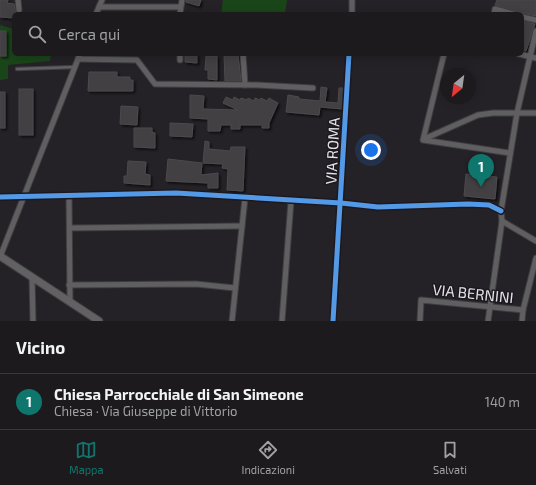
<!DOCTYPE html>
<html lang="it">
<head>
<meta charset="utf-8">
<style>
	body { margin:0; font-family:"Exo 2",sans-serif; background:#252326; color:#f1f3f6 }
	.compass { position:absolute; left:440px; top:68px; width:36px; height:36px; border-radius:50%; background:#1c1a1d; box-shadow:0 2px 10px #0003; rotate:209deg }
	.you { position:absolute; left:371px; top:150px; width:14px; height:14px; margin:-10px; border:3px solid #fff; border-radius:50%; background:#1a73e8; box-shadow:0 0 0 6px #1a73e833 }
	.badge { display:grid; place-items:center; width:26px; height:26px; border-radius:50%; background:#0f766e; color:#fff; font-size:13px; font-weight:700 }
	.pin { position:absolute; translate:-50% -33px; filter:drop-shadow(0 1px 2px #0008) }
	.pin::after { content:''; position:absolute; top:21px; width:14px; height:12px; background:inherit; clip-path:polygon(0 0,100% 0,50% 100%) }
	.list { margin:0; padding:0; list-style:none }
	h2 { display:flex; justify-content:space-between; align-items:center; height:52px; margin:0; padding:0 16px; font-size:17px }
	h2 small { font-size:13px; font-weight:400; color:#a0a1a4 }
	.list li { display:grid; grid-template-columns:26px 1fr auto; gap:12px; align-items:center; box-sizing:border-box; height:56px; padding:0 16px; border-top:1px solid #3a383b }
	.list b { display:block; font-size:15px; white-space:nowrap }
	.list p { margin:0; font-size:13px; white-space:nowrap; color:#a0a1a4 }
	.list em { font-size:13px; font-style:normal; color:#a0a1a4 }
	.icon { flex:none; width:22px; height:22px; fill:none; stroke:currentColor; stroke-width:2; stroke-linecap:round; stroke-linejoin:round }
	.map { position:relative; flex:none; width:536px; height:321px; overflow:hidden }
	.search { position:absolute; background:#1c1a1d; box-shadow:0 2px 10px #0003; left:12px; right:12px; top:12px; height:44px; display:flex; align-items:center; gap:10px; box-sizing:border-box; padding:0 14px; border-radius:6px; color:#a0a1a4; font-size:15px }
	.sheet { height:108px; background:#1c1a1d }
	nav { display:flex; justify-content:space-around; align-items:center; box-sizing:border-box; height:56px; border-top:1px solid #3a383b; background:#1c1a1d; font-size:11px; color:#a0a1a4 }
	nav a { display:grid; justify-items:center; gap:2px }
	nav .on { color:#0f766e }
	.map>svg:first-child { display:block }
	.green { fill:#1a4519 }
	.building { fill:#423f43; stroke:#4c494d; filter:url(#shadow) }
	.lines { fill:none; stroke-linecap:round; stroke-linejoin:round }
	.service-casing { stroke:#403e41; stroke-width:4.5 }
	.minor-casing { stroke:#403e41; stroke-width:7 }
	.secondary-casing { stroke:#403e41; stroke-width:9 }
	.service { stroke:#5f5e60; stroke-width:2.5 }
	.minor { stroke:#5f5e60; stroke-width:5 }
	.secondary { stroke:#616063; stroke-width:7 }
	.cycleway-casing { stroke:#1c181f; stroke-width:8 }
	.cycleway { stroke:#5399e6; stroke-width:5 }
	.labels { text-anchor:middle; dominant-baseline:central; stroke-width:3; stroke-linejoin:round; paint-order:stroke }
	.street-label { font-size:15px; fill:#e6e3e7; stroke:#1c181f }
</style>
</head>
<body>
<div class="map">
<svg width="536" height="321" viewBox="0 0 536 321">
	<defs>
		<filter id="shadow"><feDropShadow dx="2" dy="2" stdDeviation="1" flood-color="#0009"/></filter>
	</defs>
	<rect width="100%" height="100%" fill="#252227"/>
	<g class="green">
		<polygon points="223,0 287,0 285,14 221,14"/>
		<polygon points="0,25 14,29 14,54 51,54 50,61 8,65 8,79 0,80"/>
	</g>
	<g class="building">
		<polygon points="0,0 8,0 7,3 14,4 16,12 16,14 14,14 14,18 0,17"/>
		<polygon points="186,0 201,0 199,6 186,2"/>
		<polygon points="497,0 536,0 536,16 521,13 495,5"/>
		<polygon points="522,21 535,24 526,51 522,50"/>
		<rect x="0" y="31" width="6" height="25"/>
		<polygon points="185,54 197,54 197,63 185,62"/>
		<polygon points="224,54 238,54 241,81 225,81"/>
		<polygon points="206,56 217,56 217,80 208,79 208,70 205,70"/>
		<polygon points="89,72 117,72 117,77 130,77 130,80 133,80 133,91 88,91"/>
		<polygon points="321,87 327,88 325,102 338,103 339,88 343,88 342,109 320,107 319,115 286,112 288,95 299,97 299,99 320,101"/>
		<rect x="19" y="89" width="14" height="46"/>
		<rect x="0" y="92" width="5" height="36"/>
		<polygon points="190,95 204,96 203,109 238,110 223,103 226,97 233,100 234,97 240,100 241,98 247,100 248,98 254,101 255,98 260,100 261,98 267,101 269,98 278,103 269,123 269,128 262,128 262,125 240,125 240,129 231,129 231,125 221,125 220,131 208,131 208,119 190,118"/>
		<polygon points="121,106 138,107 137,125 120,124"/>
		<polygon points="170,123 193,124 192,137 170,136"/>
		<polygon points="134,128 152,128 152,132 155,133 155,148 134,147"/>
		<polygon points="205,141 209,142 209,149 230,151 231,147 245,147 243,191 227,190 228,169 222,168 223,164 203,163"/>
		<polygon points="168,159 202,163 201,175 218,173 218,188 208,188 208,183 166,181"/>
		<polygon points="128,161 146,162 145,174 150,175 150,185 124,183 124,176 127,176"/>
		<polygon points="466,174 497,177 495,199 464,196"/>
	</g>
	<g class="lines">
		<g class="service-casing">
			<polyline id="service" points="17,69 75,67"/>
		</g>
		<g class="minor-casing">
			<g id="minor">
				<polyline points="18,0 19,10"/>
				<polyline points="99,7 180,7"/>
				<polyline points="96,14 102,0"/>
				<polyline points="180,14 182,0"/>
				<polyline points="352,14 352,0"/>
				<polyline points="494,14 495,9 513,14"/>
				<polyline points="522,17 536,20"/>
				<polyline points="536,31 517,113 501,211 502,221 536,241"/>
				<polyline points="243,54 245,85"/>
				<polyline points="444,54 423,140 510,153"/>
				<polyline points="519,54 536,58"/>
				<polyline points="78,59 137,60 155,84 257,85 313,88"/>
				<polyline points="180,60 180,54"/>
				<polyline points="424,139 478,115 493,113 536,113"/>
				<polyline points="69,195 70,302"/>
				<polyline points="0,197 176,193 341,203 378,207 468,204 489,205 501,211"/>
				<polyline points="70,228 242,226"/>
				<polyline points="0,257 80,54"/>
				<polyline points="32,277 33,321"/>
				<polyline points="69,285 196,284 235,288"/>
				<polyline points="232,321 245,198"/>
				<polyline points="282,321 291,201"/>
				<polyline points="333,321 349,54"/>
				<polyline points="420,321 421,300 523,310"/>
				<polyline points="488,321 502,221"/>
				<polyline points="522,321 523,310 536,258"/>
			</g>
		</g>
		<g class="secondary-casing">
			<polyline id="secondary" points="0,256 99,321"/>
		</g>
		<use href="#service" class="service"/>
		<use href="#minor" class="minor"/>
		<use href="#secondary" class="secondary"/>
		<g class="cycleway-casing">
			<g id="cycleway">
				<polyline points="0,197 176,193 341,203 378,207 468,204 489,205 501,211"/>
				<polyline points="333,321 349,54"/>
			</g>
		</g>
		<use href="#cycleway" class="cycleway"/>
	</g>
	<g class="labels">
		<g class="street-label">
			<text transform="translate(332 151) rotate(-87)">VIA ROMA</text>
			<text transform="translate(473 293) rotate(6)">VIA BERNINI</text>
		</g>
	</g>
</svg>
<svg class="compass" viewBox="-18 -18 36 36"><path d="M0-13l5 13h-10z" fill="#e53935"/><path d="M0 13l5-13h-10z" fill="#a0a1a4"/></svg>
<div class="you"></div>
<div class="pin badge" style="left:481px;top:187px">1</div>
<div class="search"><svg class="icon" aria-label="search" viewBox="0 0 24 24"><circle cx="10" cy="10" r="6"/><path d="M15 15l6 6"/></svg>Cerca qui</div>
</div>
<section class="sheet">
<h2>Vicino<small></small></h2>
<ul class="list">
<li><span class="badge">1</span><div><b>Chiesa Parrocchiale di San Simeone</b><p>Chiesa · Via Giuseppe di Vittorio</p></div><em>140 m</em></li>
</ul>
</section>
<nav>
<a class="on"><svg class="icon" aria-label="map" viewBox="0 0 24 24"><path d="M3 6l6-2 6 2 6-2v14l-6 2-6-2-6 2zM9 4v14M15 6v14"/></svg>Mappa</a>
<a><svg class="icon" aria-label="directions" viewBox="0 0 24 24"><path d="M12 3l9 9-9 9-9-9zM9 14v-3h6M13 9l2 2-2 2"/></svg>Indicazioni</a>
<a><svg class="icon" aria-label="saved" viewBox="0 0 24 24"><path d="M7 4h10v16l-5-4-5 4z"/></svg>Salvati</a>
</nav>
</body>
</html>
